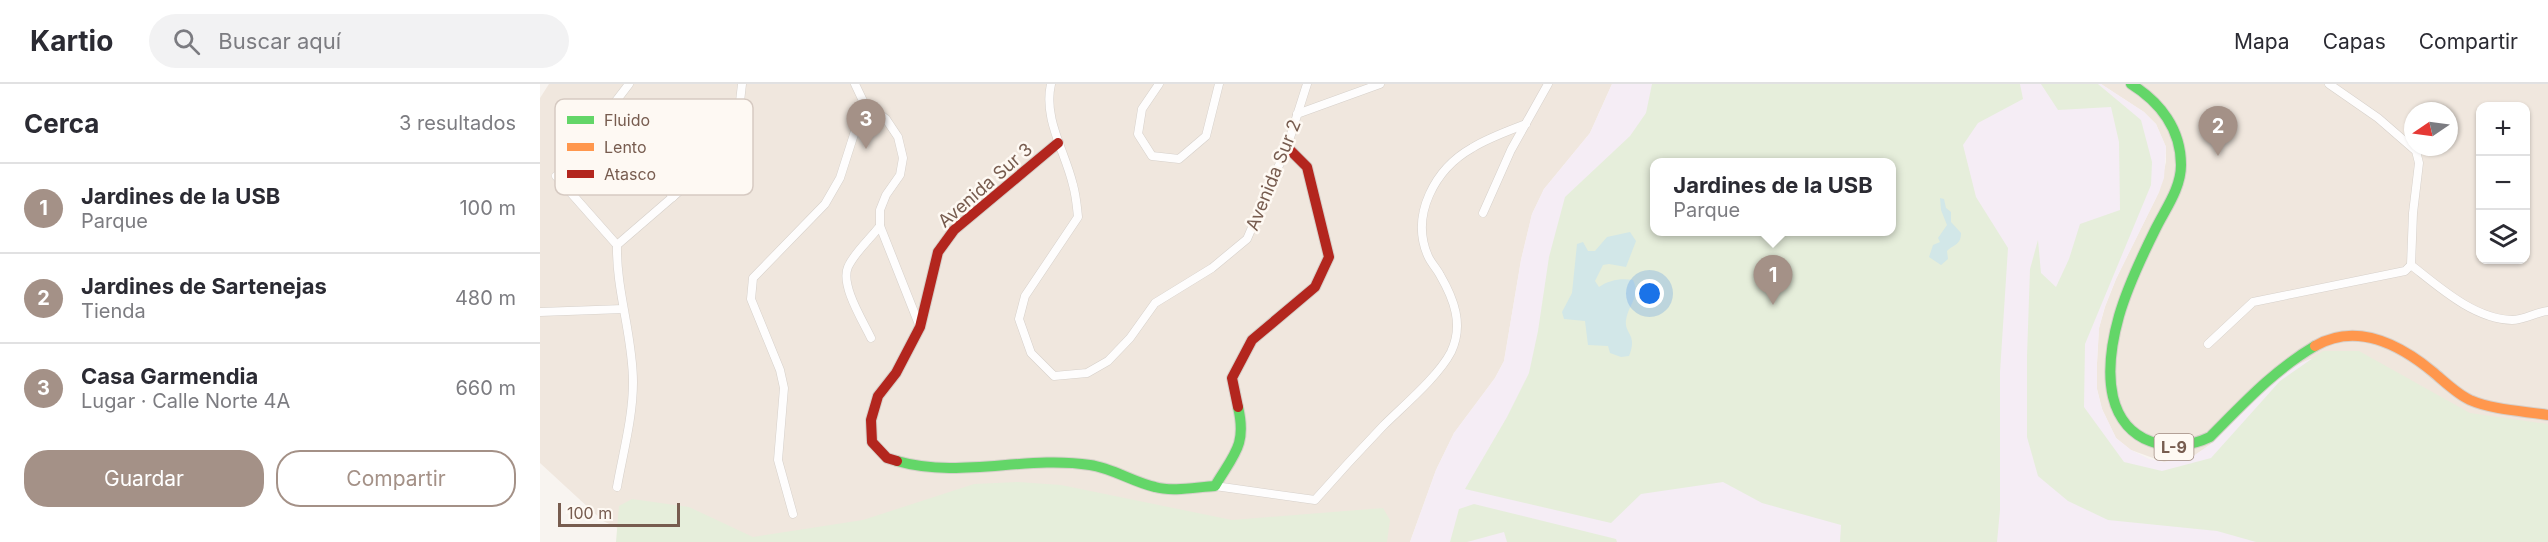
<!DOCTYPE html>
<html lang="es">
<head>
<meta charset="utf-8">
<style>
	body { margin:0; font-family:Inter,sans-serif; background:#f2f2f3; color:#2b2b33 }
	.controls { position:absolute; right:18px; top:18px; display:grid; overflow:hidden; border-radius:12px; box-shadow:0 2px 4px #0004 }
	.controls button { width:54px; height:54px; display:grid; place-items:center; padding:0; border:0; border-bottom:2px solid #e1e1e2; background:#fff; color:#2b2b33; font:30px sans-serif }
	.compass { position:absolute; left:1864px; top:18px; width:54px; height:54px; border-radius:50%; background:#fff; box-shadow:0 2px 4px #0004; rotate:257deg }
	.scale { position:absolute; left:18px; bottom:15px; width:122px; box-sizing:border-box; padding-left:6px; border:3px solid #775c4f; border-top:0; font-size:16px; line-height:21px; white-space:nowrap; color:#775c4f; -webkit-text-stroke:4px #fef9f3; paint-order:stroke }
	.you { position:absolute; left:1110px; top:210px; width:21px; height:21px; margin:-15px; border:4px solid #fff; border-radius:50%; background:#1a73e8; box-shadow:0 0 0 9px #1a73e833 }
	.badge { display:grid; place-items:center; width:39px; height:39px; border-radius:50%; background:#a49187; color:#fff; font-size:20px; font-weight:700 }
	.pin { position:absolute; translate:-50% -50px; filter:drop-shadow(0 2px 3px #0008) }
	.pin::after { content:''; position:absolute; top:32px; width:21px; height:18px; background:inherit; clip-path:polygon(0 0,100% 0,50% 100%) }
	.popup { position:absolute; left:1110px; top:74px; width:246px; height:78px; box-sizing:border-box; display:grid; place-content:center; border-radius:12px; background:#fff; filter:drop-shadow(0 2px 4px #0005); font-size:20px; white-space:nowrap; color:#7c7c81 }
	.popup b { font-size:22px; color:#2b2b33 }
	.popup::after { content:''; position:absolute; left:50%; top:100%; margin-left:-12px; border:12px solid transparent; border-top-color:#fff }
	.list { margin:0; padding:0; list-style:none }
	h2 { display:flex; justify-content:space-between; align-items:center; height:78px; margin:0; padding:0 24px; font-size:26px }
	h2 small { font-size:20px; font-weight:400; color:#7c7c81 }
	.list li { display:grid; grid-template-columns:39px 1fr auto; gap:18px; align-items:center; box-sizing:border-box; height:90px; padding:0 24px; border-top:2px solid #e1e1e2 }
	.list b { display:block; font-size:22px; white-space:nowrap }
	.list p { margin:0; font-size:20px; white-space:nowrap; color:#7c7c81 }
	.list em { font-size:20px; font-style:normal; color:#7c7c81 }
	.actions { display:flex; gap:12px; padding:18px 24px }
	.actions a { flex:1; padding:14px 0; border:2px solid #a49187; border-radius:24px; text-align:center; font-size:21px; color:#a49187 }
	.actions .main { background:#a49187; color:#fff }
	.icon { flex:none; width:33px; height:33px; fill:none; stroke:currentColor; stroke-width:2; stroke-linecap:round; stroke-linejoin:round }
	.map { position:relative; flex:none; width:2008px; height:458px; overflow:hidden }
	header { display:flex; align-items:center; gap:36px; box-sizing:border-box; height:84px; padding:0 30px; background:#fff; border-bottom:2px solid #e1e1e2 }
	header strong { font-size:28px }
	nav { display:flex; gap:33px; margin-inline-start:auto; font-size:21px }
	.search { width:420px; height:54px; background:#f2f2f3; display:flex; align-items:center; gap:15px; box-sizing:border-box; padding:0 21px; border-radius:33px; color:#7c7c81; font-size:22px }
	main { display:flex }
	aside { flex:1; background:#fff }
	.map>svg:first-child { display:block }
	.residential { fill:#f0e7de; fill-rule:evenodd }
	.education { fill:#f5edf5; fill-rule:evenodd }
	.green { fill:#e6eedb; fill-rule:evenodd }
	.water { fill:#d2e7e8 }
	.lines { fill:none; stroke-linecap:round; stroke-linejoin:round }
	.street-casing { stroke:#d6d0ca; stroke-width:9 }
	.fast-casing { stroke:#d6d0ca; stroke-width:12 }
	.slow-casing { stroke:#d6d0ca; stroke-width:12 }
	.jam-casing { stroke:#d6d0ca; stroke-width:12 }
	.street { stroke:#fefdfd; stroke-width:8 }
	.fast { stroke:#63d668; stroke-width:10 }
	.slow { stroke:#ff974d; stroke-width:10 }
	.jam { stroke:#b3261e; stroke-width:10 }
	.labels { text-anchor:middle; dominant-baseline:central; stroke-width:5; stroke-linejoin:round; paint-order:stroke }
	.shield { fill:#fef9f3; stroke:#a08b80; stroke-width:1.5 }
	.shield-label { font-size:16px; font-weight:bold; fill:#775c4f }
	.street-label { font-size:18px; fill:#775c4f; stroke:#fef9f3 }
	.key { fill:#fef9f3; stroke:#d6cac2; stroke-width:1.5 }
	.key-label { font-size:16px; fill:#775c4f }
</style>
</head>
<body>
<header>
<strong>Kartio</strong>
<div class="search"><svg class="icon" aria-label="search" viewBox="0 0 24 24"><circle cx="10" cy="10" r="6"/><path d="M15 15l6 6"/></svg>Buscar aquí</div>
<nav><a>Mapa</a><a>Capas</a><a>Compartir</a></nav>
</header>
<main>
<aside>
<h2>Cerca<small>3 resultados</small></h2>
<ul class="list">
<li><span class="badge">1</span><div><b>Jardines de la USB</b><p>Parque</p></div><em>100 m</em></li>
<li><span class="badge">2</span><div><b>Jardines de Sartenejas</b><p>Tienda</p></div><em>480 m</em></li>
<li><span class="badge">3</span><div><b>Casa Garmendia</b><p>Lugar · Calle Norte 4A</p></div><em>660 m</em></li>
</ul>
<div class="actions"><a class="main">Guardar</a><a>Compartir</a></div>
</aside>
<div class="map">
<svg width="2008" height="458" viewBox="0 0 2008 458">
	<rect width="100%" height="100%" fill="#f8f4f0"/>
	<g class="residential">
		<polygon points="9,0 1072,0 1050,49 1004,105 992,130 981,176 964,277 955,294 914,349 896,386 870,458 108,458 63,437 0,379 0,14"/>
		<path d="M1561,0H2008V350L1693,338L1671,360L1652,373L1624,378L1591,366L1576,354L1562,325L1557,305V279L1559,244L1565,223L1576,195L1619,108L1626,78V63L1616,40L1604,28ZM1940,22H1986V176H1940ZM1873,27H1909V63H1873Z"/>
	</g>
	<path class="education" d="M1072,0H1561L1604,28L1616,40L1626,63L1624,94L1619,108L1576,195L1565,222L1559,244L1557,279V305L1562,325L1576,354L1591,366L1609,375L1624,378L1652,373L1671,360L1732,299L1752,283L1770,275L1788,273L2008,458H870L896,386L914,349L955,294L964,277L981,176L992,130L1004,105L1050,49ZM1114,79H1352V148H1114Z"/>
	<g class="green">
		<path d="M1112,0H1480L1483,15L1438,39L1423,61L1436,113L1468,164L1460,288V426L1457,458H1300L1301,441L1222,419L1183,398L1101,410L1071,439L925,405L967,333L989,289L998,247L1009,173L1025,113L1090,52L1106,29ZM1114,79H1352V148H1114Z"/>
		<polygon points="1501,0 1558,0 1601,36 1612,78 1611,101 1545,260 1544,323 1584,378 1622,387 1671,374 1740,297 1783,267 1819,267 1930,329 2008,340 2008,458 1716,458 1677,447 1568,436 1528,417 1498,392 1487,353 1487,272 1490,185 1498,156 1501,189 1516,203 1529,175 1540,140 1580,126 1579,58 1571,23 1518,26"/>
		<polygon points="478,398 521,401 692,436 843,424 850,436 847,458 76,458 79,422 92,415 149,423 213,453 323,436 434,400"/>
		<polygon points="934,420 1076,455 1077,458 967,458 964,448 927,458 910,458 919,425"/>
	</g>
	<g class="water">
		<path d="M1400,114L1404,115L1406,124L1411,128V138L1421,149C1421,161 1414,160 1407,167L1408,175L1401,181L1389,173L1393,161L1400,158L1398,154L1407,141L1401,126Z"/>
		<path d="M1090,148L1096,157L1086,183L1069,180L1063,181L1055,197L1059,203C1069,196 1081,194 1093,196C1101,212 1088,221 1086,236C1084,250 1098,250 1089,272L1081,273L1070,269L1068,262L1048,261L1045,237L1024,235L1022,228L1032,209L1037,160L1043,158L1048,167H1055L1067,153Z"/>
	</g>
	<g class="lines">
		<g class="street-casing">
			<g id="street">
				<polyline points="89,0 76,17 74,33 133,113"/>
				<polyline points="315,0 324,19 346,35 358,53 363,74 360,91 346,111 340,126 340,142 380,243"/>
				<path d="M511,0C503,35 525,67 533,101C536,111 537,123 538,133L485,212L479,235L491,269L514,292L547,289L568,277L590,254L615,219L672,184L707,155L747,63L767,0"/>
				<polyline points="619,0 602,25 598,50 612,72 639,75 666,52 679,0"/>
				<path d="M1789,0L1838,34L1876,67L1879,79L1873,129L1871,181C1899,203 1934,235 1972,236C1984,236 1996,228 2008,227"/>
				<polyline points="757,30 840,0"/>
				<polyline points="16,92 77,161"/>
				<polyline points="943,129 971,66 1008,0"/>
				<polyline points="0,228 83,225"/>
				<path d="M331,254C323,237 300,201 308,183C314,169 330,155 340,142"/>
				<polyline points="1668,260 1713,218 1865,187 1871,181"/>
				<path d="M675,402L775,416C797,391 820,366 843,342C863,322 898,293 911,268C924,241 914,215 900,191C897,185 891,179 888,172C870,131 895,85 932,64C948,54 968,47 986,40"/>
				<path d="M77,403C83,369 93,333 93,298C93,252 76,207 77,161L186,67L198,35L202,0"/>
				<polyline points="253,430 238,376 244,304 240,286 211,215 213,194 285,120 300,94 324,19"/>
			</g>
		</g>
		<g class="fast-casing">
			<g id="fast">
				<path d="M1591,0C1620,18 1641,45 1641,81C1641,104 1626,124 1616,144C1602,172 1588,201 1579,232C1572,257 1567,287 1573,313C1584,359 1630,372 1670,353C1703,320 1734,286 1775,262"/>
				<path d="M357,377C419,395 486,371 550,381C572,384 593,398 615,403C633,408 657,403 675,402C694,370 707,361 698,323"/>
			</g>
		</g>
		<g class="slow-casing">
			<path id="slow" d="M1775,262C1817,238 1859,260 1893,288C1905,298 1917,310 1930,316C1953,326 1983,327 2008,331"/>
		</g>
		<g class="jam-casing">
			<g id="jam">
				<polyline points="698,323 692,294 712,256 775,203 789,173 767,83 747,63"/>
				<polyline points="357,377 347,374 332,358 331,336 338,312 356,289 380,243 398,168 414,146 518,59"/>
			</g>
		</g>
		<use href="#street" class="street"/>
		<use href="#fast" class="fast"/>
		<use href="#slow" class="slow"/>
		<use href="#jam" class="jam"/>
	</g>
	<g class="labels">
		<rect class="shield" x="1614.5" y="350" width="39" height="26" rx="4.5"/>
		<g class="shield-label">
			<text x="1634" y="363">L-9</text>
		</g>
		<g class="street-label">
			<text transform="translate(733 91) rotate(-68)">Avenida Sur 2</text>
			<text transform="translate(445 101) rotate(-41)">Avenida Sur 3</text>
		</g>
	</g>
	<rect x="15" y="15" width="198" height="96" rx="9" class="key"/>
	<rect x="27" y="32" width="27" height="8" fill="#63d668"/>
	<rect x="27" y="59" width="27" height="8" fill="#ff974d"/>
	<rect x="27" y="86" width="27" height="8" fill="#b3261e"/>
	<g class="key-label">
		<text x="64" y="42">Fluido</text>
		<text x="64" y="69">Lento</text>
		<text x="64" y="96">Atasco</text>
	</g>
</svg>
<div class="controls">
<button>+</button>
<button>−</button>
<button><svg class="icon" aria-label="layers" viewBox="0 0 24 24"><path d="M12 4l9 5-9 5-9-5zM3 14l9 5 9-5"/></svg></button>
</div>
<svg class="compass" viewBox="-18 -18 36 36"><path d="M0-13l5 13h-10z" fill="#e53935"/><path d="M0 13l5-13h-10z" fill="#7c7c81"/></svg>
<div class="scale">100 m</div>
<div class="you"></div>
<div class="pin badge" style="left:1233px;top:221px">1</div>
<div class="popup"><b>Jardines de la USB</b>Parque</div>
<div class="pin badge" style="left:1678px;top:72px">2</div>
<div class="pin badge" style="left:326px;top:65px">3</div>
</div>
</main>
</body>
</html>
